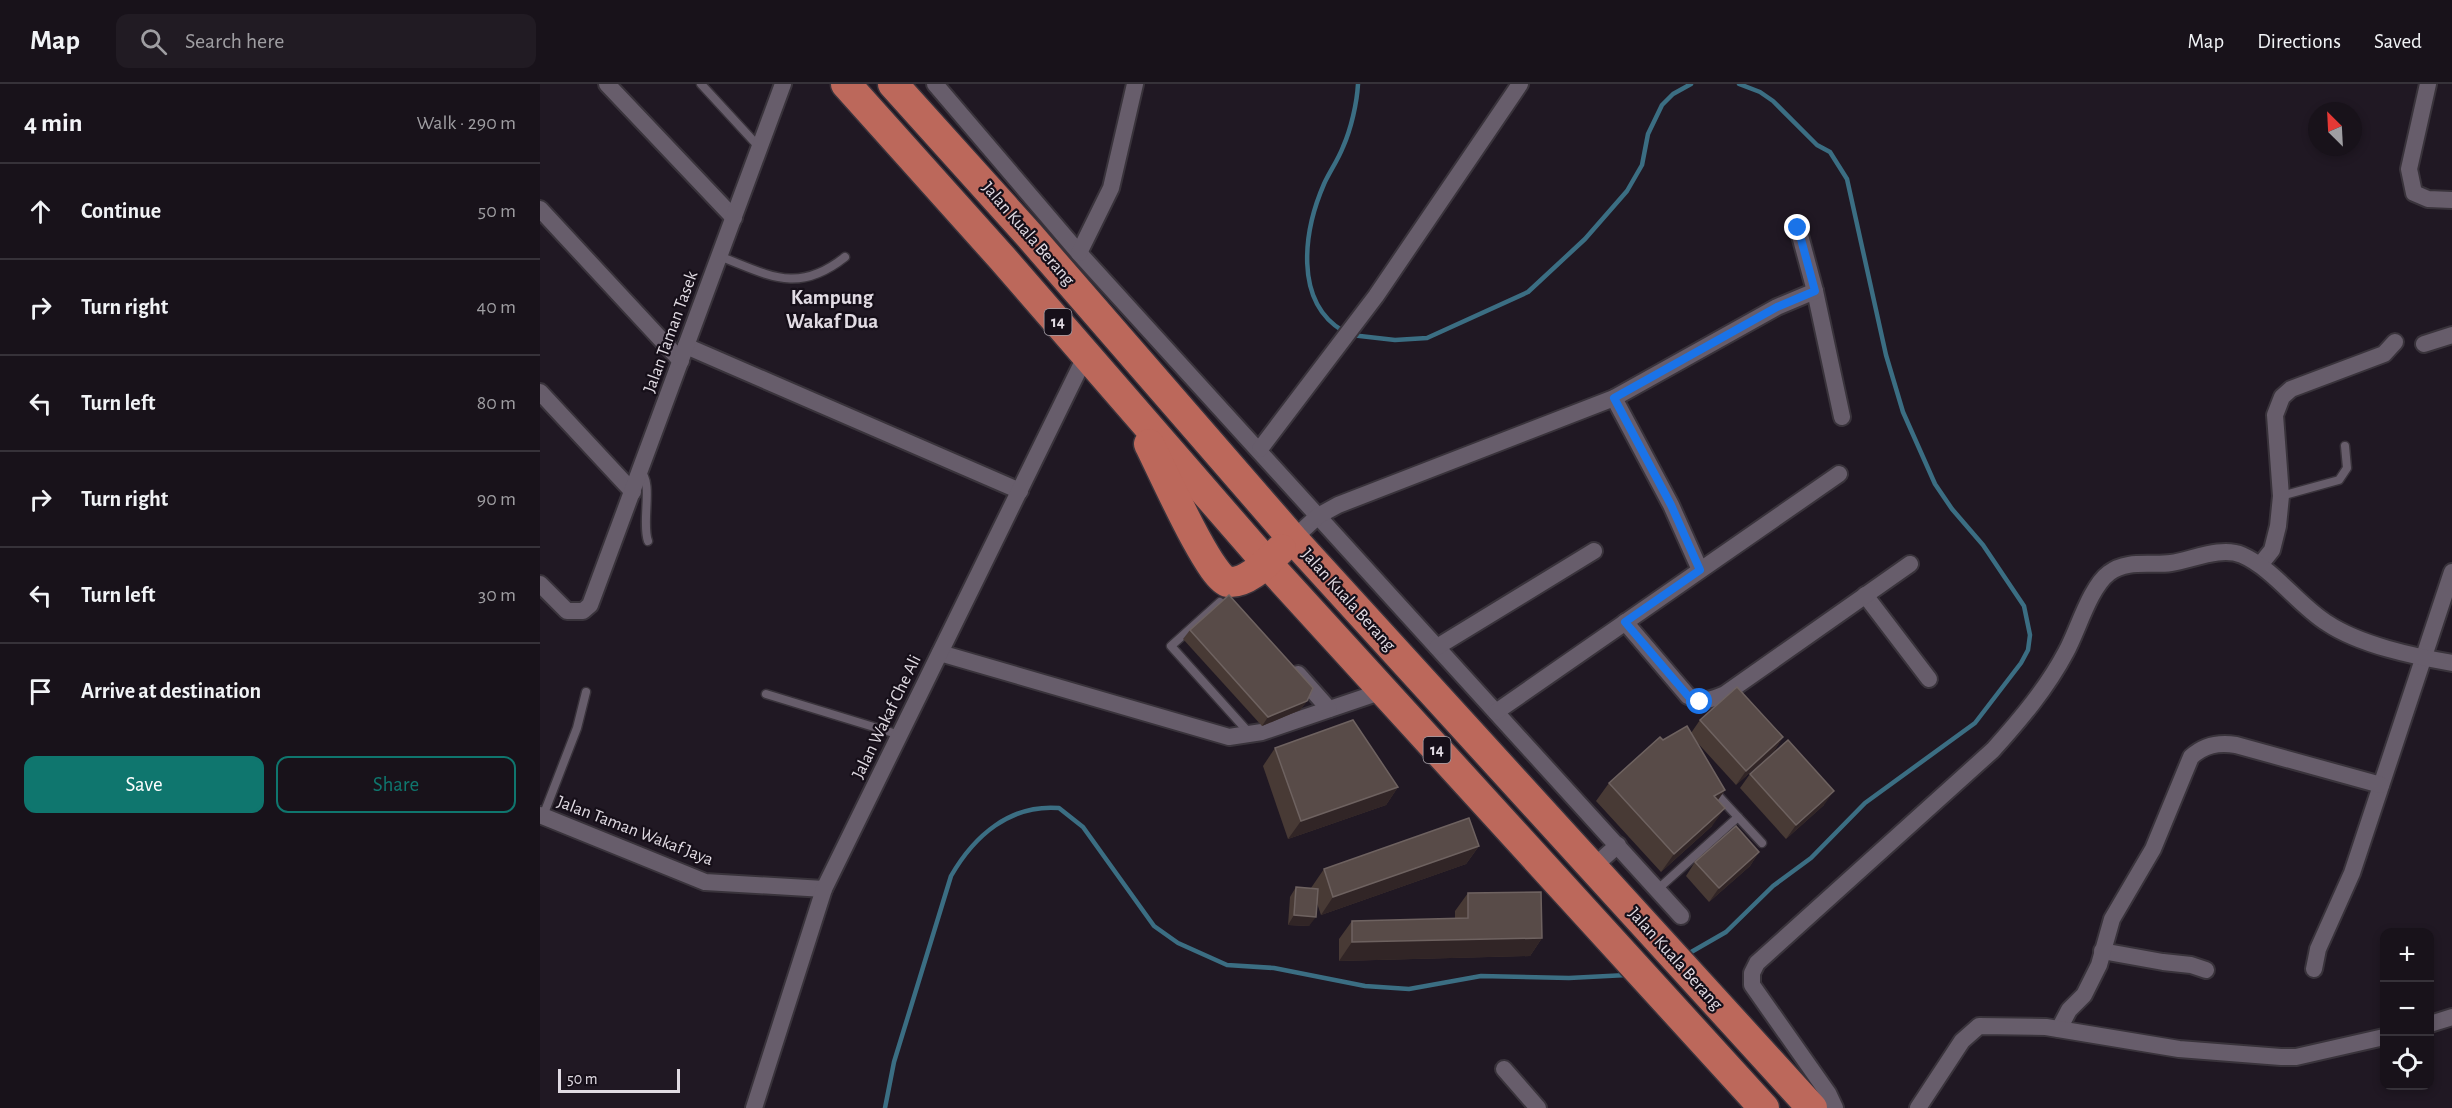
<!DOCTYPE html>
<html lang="en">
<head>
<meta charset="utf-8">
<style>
	body { margin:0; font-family:"Alegreya Sans",sans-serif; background:#211b23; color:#f1f3f6 }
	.controls { position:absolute; right:18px; bottom:18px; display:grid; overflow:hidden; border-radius:12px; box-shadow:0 3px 9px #0003 }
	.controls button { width:54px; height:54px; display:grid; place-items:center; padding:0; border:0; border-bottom:2px solid #363239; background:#18121a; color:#f1f3f6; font:30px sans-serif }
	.compass { position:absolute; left:1768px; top:18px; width:54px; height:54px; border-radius:50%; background:#18121a; box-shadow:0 3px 9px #0003; rotate:336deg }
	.scale { position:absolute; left:18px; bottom:15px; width:122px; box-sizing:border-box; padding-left:6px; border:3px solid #e1dbe3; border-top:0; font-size:16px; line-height:21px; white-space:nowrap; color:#e1dbe3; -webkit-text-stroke:4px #160f19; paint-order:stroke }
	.stop { position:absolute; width:18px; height:18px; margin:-14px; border:4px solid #1a73e8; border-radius:50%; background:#fff }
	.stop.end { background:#1a73e8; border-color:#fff; box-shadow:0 2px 6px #0008 }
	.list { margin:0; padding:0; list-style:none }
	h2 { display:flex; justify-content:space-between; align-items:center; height:78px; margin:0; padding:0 24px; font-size:26px }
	h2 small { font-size:20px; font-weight:400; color:#9f9ea2 }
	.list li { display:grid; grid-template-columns:39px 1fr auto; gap:18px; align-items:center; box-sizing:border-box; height:96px; padding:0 24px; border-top:2px solid #363239 }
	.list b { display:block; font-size:22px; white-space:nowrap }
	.list em { font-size:20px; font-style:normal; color:#9f9ea2 }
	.actions { display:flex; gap:12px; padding:18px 24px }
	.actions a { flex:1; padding:14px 0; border:2px solid #0f766e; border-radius:12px; text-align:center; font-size:21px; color:#0f766e }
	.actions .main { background:#0f766e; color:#fff }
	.icon { flex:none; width:33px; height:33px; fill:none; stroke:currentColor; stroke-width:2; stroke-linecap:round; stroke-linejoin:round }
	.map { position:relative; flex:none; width:1912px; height:1024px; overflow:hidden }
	header { display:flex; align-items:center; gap:36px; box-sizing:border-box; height:84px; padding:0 30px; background:#18121a; border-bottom:2px solid #363239 }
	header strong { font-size:28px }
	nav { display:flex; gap:33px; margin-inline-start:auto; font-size:21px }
	.search { width:420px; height:54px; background:#211b23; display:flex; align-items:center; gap:15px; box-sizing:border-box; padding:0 21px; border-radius:12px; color:#9f9ea2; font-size:22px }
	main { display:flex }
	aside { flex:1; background:#18121a }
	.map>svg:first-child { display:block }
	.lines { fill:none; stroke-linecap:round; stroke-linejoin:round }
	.stream { stroke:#3b6e83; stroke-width:4.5 }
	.lane-casing { stroke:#39333b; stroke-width:11 }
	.street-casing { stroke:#39333b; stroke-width:20 }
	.highway-casing { stroke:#39333b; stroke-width:33 }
	.lane { stroke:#675d6b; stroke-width:8 }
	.street { stroke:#675d6b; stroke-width:16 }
	.highway { stroke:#bc685b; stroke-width:30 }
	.wall { fill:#483a35 }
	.shaded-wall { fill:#312526 }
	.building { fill:#584b48; stroke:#6e6260; stroke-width:1.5 }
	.route { stroke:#1a73e8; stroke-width:8 }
	.labels { text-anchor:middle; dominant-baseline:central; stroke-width:4.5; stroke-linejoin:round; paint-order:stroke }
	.shield { fill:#160f19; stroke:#a49ea6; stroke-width:1.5 }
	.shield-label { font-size:16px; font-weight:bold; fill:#e1dbe3 }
	.street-label { font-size:18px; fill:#e1dbe3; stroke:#160f19 }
	.quarter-label { font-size:21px; font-weight:bold; fill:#e1dbe3; stroke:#160f19 }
</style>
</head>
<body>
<header>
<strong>Map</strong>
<div class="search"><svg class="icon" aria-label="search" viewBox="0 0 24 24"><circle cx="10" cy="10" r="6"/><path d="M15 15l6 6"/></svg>Search here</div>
<nav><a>Map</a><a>Directions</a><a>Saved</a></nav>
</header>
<main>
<aside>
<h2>4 min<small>Walk · 290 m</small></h2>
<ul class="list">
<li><svg class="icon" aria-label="ahead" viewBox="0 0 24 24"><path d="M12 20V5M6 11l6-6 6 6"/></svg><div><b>Continue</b></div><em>50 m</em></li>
<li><svg class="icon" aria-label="right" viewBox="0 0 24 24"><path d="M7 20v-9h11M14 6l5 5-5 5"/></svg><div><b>Turn right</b></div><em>40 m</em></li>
<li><svg class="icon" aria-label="left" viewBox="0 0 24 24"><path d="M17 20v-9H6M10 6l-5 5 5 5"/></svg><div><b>Turn left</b></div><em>80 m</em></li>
<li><svg class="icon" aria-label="right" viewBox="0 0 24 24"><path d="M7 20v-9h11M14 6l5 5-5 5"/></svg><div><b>Turn right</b></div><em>90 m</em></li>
<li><svg class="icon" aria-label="left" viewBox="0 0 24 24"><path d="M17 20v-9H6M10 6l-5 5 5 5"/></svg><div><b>Turn left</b></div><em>30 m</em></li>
<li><svg class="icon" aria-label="arrive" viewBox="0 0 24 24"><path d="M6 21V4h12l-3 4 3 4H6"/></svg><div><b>Arrive at destination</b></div></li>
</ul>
<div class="actions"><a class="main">Save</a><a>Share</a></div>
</aside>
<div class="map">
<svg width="1912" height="1024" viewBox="0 0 1912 1024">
	<rect width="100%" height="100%" fill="#201823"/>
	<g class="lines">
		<g class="stream">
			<path d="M803,247C753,217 764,146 784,100C790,87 798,76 803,63C811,45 817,19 818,0"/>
			<polyline points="811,251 855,256 887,254 988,208 1045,155 1087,107 1102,81 1108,50 1122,21 1133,10 1151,0"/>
			<polyline points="1146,871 1186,848 1233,802 1271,774 1325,719 1435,639 1481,579 1488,566 1490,551 1484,522 1443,461 1412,425 1395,400 1363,328 1346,271 1307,95 1290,68 1277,61 1233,17 1220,8 1199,0"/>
			<path d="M345,1024L354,978L411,792C434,752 470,720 519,724L543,743L614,842L638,859L687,881L734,884L825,902L869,905L941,892L1029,894L1087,891"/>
		</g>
		<g class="lane-casing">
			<g id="lane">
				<polyline points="161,0 219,63"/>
				<path d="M179,172C229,191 257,211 305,173"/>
				<path d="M100,387C114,398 101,438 108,457"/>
				<polyline points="1741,412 1799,396 1807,384 1805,362"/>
				<polyline points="680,518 631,562 711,651"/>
				<polyline points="226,610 360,651"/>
				<polyline points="1173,706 1222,759"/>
				<polyline points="3,732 37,644 46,608"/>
				<polyline points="1118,805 1198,733"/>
			</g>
		</g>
		<g class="street-casing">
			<g id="street">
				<polyline points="67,0 194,134"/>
				<polyline points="395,0 539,169 1141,832"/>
				<polyline points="1888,0 1869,85 1874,109 1888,115 1912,116"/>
				<polyline points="0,125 141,277"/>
				<polyline points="1258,144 1275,207 1302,333"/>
				<polyline points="539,169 571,104 595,0"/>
				<polyline points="1884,260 1912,251"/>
				<polyline points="146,262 480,407"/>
				<polyline points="0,308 93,408"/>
				<polyline points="1074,314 1131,421 1160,486"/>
				<polyline points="720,365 836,212 980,0"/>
				<polyline points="753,455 778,432 798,421 1074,314 1237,223 1275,207"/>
				<polyline points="1720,481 1732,466 1738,442 1741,412 1735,331 1742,313 1751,305 1844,270 1855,258"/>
				<polyline points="0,500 27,527 43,527 50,521 243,0"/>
				<polyline points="1325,511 1389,595"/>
				<path d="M1085,538L1148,612C1163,619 1171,616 1185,610L1370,480"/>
				<polyline points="897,563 1054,467"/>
				<polyline points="400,569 689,653 722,648 843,607"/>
				<polyline points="758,590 789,625"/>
				<polyline points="956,628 1299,390"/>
				<polyline points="0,731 165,798 284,805"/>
				<polyline points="1052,784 1078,761"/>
				<polyline points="1562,867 1623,878 1651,881 1666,886"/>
				<polyline points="1774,885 1778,865 1812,789 1912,488"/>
				<polyline points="1890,940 1912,933"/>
				<path d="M1519,945L1529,926L1544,911L1559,881L1572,835L1613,765L1651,673C1664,661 1678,658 1696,661L1841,701"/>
				<polyline points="964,985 998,1024"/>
				<polyline points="214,1024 284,805 546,271"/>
				<path d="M1295,1024L1288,1009L1212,901V889L1217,879L1453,666C1480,636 1507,604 1526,568C1538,546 1550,503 1569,489C1587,475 1611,482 1631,479C1652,476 1681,462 1702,471C1734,485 1758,521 1787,539C1820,561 1873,572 1912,579"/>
				<polyline points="1378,1024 1422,957 1439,942 1506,943 1639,965 1741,973 1756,973 1844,953"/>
			</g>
		</g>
		<g class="highway-casing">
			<g id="highway">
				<polyline points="306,0 462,174 726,478 1224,1024"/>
				<polyline points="353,0 489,151 753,455 1272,1024"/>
				<path d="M609,360C620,381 670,495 688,498C708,500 728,477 741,465"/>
			</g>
		</g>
		<use href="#lane" class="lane"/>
		<use href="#street" class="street"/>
		<use href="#highway" class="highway"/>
	</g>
	<g class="wall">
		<polygon points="650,546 767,617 760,626 722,642 643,555"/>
		<polygon points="1160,636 1243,653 1234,667 1196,701 1154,655 1185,706 1178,716 1172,742 1121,788 1056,717 1069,699 1151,649"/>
		<polygon points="735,664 858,703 846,721 748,755 723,682"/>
		<polygon points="1210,690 1284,721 1246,755 1200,704"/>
		<polygon points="939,762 926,780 781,831 777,819 769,842 748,841 750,813 756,803 771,804 784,785"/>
		<polygon points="1219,768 1210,782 1169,818 1146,792 1155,778"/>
		<polygon points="928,809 1002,854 990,872 799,877 799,855 812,837 915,835 915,827"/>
	</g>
	<g class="shaded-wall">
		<polygon points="767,617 760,626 722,642 728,633"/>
		<polygon points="1243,653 1234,667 1196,701 1206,687"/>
		<polygon points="858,703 846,721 748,755 761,737"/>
		<polygon points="1185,706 1172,724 1174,712"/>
		<polygon points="1294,707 1284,721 1246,755 1256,741"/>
		<polygon points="1185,724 1172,742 1121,788 1134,770"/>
		<polygon points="939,762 926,780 781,831 793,813"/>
		<polygon points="1219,768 1210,782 1169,818 1179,804"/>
		<polygon points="754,831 776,833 769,842 748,841"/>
		<polygon points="1002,854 990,872 799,877 812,858"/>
	</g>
	<g class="building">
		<polygon points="689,511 773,604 767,617 728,633 650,546"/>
		<polygon points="1197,603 1243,653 1206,687 1160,636"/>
		<polygon points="813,636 858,703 761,737 735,664"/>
		<polygon points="1147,642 1185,706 1174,712 1185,724 1134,770 1069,699 1120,653 1123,656"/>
		<polygon points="1248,656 1294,707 1256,741 1210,690"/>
		<polygon points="929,734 939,762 793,813 784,785"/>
		<polygon points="1196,742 1219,768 1179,804 1155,778"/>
		<polygon points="756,803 778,805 776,833 754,831"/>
		<polygon points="1001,808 1002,854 812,858 812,837 928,834 928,809"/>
	</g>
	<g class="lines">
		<polyline class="route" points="1160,618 1148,612 1085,538 1160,486 1131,421 1074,314 1237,223 1275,207 1258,144"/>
	</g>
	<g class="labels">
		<g class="shield">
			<rect x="504.5" y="225" width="27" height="26" rx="4.5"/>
			<rect x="883.5" y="653" width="27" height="26" rx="4.5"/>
		</g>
		<g class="shield-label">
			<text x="518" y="238">14</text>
			<text x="897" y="666">14</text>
		</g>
		<g class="street-label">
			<text transform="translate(488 150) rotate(49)">Jalan Kuala Berang</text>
			<text transform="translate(131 248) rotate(-70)">Jalan Taman Tasek</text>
			<text transform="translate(808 516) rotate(48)">Jalan Kuala Berang</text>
			<text transform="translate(347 633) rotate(-64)">Jalan Wakaf Che Ali</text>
			<text transform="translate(95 747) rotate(21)">Jalan Taman Wakaf Jaya</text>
			<text transform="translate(1135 875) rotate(48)">Jalan Kuala Berang</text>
		</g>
		<g class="quarter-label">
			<text x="292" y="213">Kampung<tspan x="292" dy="24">Wakaf Dua</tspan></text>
		</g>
	</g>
</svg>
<div class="controls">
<button>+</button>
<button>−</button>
<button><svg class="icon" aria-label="locate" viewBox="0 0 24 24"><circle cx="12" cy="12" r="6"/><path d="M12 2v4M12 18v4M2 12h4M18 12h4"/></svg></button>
</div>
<svg class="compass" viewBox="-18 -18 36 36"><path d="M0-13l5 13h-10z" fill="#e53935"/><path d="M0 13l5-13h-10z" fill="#9f9ea2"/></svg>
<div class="scale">50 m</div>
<div class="stop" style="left:1160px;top:618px"></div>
<div class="stop end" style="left:1258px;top:144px"></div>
</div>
</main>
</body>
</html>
